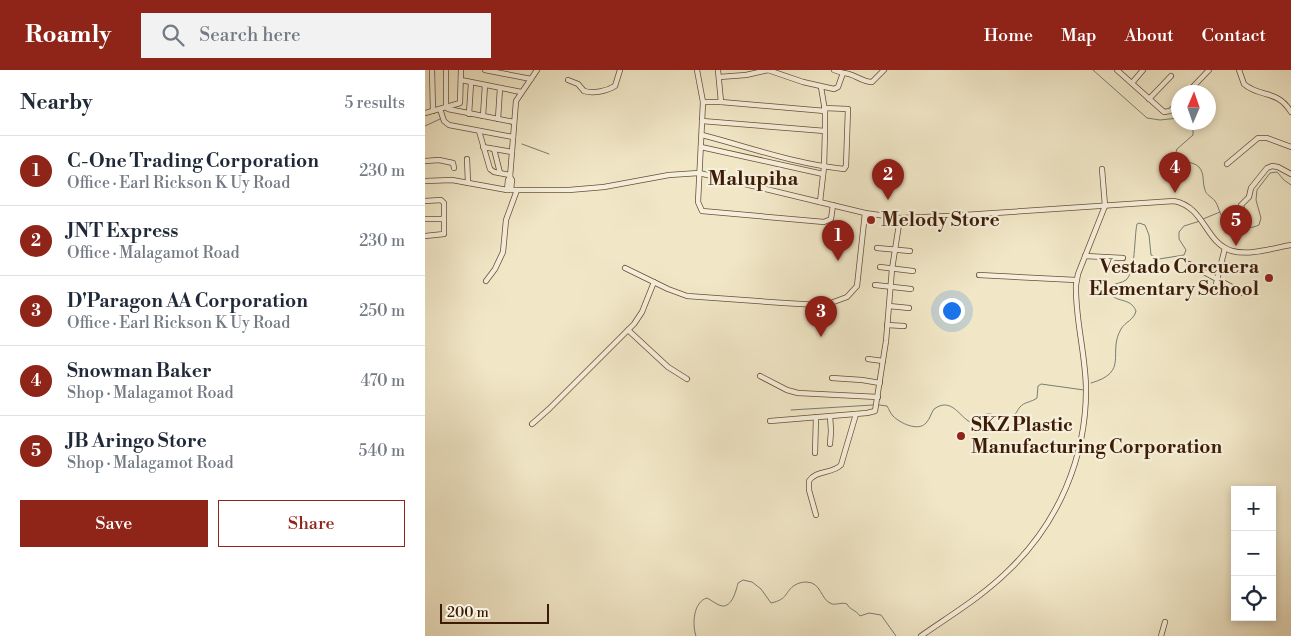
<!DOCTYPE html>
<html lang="en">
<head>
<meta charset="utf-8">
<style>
	body { margin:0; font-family:"Libre Bodoni",serif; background:#f2f2f3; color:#1f2937 }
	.controls { position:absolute; right:15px; bottom:15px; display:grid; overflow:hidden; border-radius:0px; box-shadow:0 2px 8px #0003 }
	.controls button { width:45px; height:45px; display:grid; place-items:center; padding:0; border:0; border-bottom:1px solid #e0e1e3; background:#fff; color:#1f2937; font:25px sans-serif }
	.compass { position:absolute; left:746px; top:15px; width:45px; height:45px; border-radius:50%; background:#fff; box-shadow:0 2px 8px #0003; rotate:2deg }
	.scale { position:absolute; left:15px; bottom:12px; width:109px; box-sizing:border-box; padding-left:5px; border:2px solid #3c1c06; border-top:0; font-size:14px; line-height:18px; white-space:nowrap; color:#3c1c06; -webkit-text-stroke:4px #f6efdb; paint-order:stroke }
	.you { position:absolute; left:526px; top:240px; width:18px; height:18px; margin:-12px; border:4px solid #fff; border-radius:50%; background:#1a73e8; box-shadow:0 0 0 8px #1a73e833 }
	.badge { display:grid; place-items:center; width:32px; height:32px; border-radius:50%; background:#8f2418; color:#fff; font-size:16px; font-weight:700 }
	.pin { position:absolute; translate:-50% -41px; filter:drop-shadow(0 1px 2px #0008) }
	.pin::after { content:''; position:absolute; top:26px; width:18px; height:15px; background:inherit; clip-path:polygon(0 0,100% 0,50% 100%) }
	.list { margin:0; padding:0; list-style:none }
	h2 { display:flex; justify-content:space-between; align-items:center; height:65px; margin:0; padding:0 20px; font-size:21px }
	h2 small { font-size:16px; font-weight:400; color:#747a83 }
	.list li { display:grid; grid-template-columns:32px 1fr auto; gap:15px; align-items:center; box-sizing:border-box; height:70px; padding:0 20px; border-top:1px solid #e0e1e3 }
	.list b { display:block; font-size:19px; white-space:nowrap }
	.list p { margin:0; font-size:16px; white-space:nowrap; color:#747a83 }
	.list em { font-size:16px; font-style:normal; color:#747a83 }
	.actions { display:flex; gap:10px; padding:15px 20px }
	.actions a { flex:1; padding:11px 0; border:1px solid #8f2418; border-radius:0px; text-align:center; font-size:18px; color:#8f2418 }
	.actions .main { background:#8f2418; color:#fff }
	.icon { flex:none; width:28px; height:28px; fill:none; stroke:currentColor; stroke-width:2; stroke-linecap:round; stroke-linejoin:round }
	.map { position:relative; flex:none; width:866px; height:566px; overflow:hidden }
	header { display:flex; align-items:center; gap:30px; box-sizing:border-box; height:70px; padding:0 25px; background:#8f2418; color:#fff }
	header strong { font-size:24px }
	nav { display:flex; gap:28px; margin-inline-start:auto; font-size:18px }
	.search { width:350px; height:45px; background:#f2f2f3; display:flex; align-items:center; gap:12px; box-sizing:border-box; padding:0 18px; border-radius:0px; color:#747a83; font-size:19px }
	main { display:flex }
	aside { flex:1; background:#fff }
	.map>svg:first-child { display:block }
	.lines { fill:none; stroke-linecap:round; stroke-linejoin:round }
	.stream { stroke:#777d76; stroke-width:1 }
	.minor-casing { stroke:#694f36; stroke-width:6 }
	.minor { stroke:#f6efdb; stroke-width:4.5 }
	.poi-dot { fill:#8f2418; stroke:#f6efdb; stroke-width:2 }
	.labels { text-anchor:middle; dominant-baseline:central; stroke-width:4.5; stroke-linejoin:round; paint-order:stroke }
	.poi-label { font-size:19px; font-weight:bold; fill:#3c1c06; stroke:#f6efdb; text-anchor:start }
	.neighbourhood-label { font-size:20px; font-weight:bold; fill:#3c1c06; stroke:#f6efdb }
</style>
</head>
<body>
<header>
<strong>Roamly</strong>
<div class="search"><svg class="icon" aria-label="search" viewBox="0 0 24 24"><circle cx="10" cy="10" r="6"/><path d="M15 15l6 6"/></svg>Search here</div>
<nav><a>Home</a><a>Map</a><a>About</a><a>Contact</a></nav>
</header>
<main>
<aside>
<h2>Nearby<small>5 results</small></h2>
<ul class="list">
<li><span class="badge">1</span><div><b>C-One Trading Corporation</b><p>Office · Earl Rickson K Uy Road</p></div><em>230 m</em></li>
<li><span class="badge">2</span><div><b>JNT Express</b><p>Office · Malagamot Road</p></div><em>230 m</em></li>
<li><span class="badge">3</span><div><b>D'Paragon AA Corporation</b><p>Office · Earl Rickson K Uy Road</p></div><em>250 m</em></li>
<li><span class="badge">4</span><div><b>Snowman Baker</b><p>Shop · Malagamot Road</p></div><em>470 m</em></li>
<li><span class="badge">5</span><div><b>JB Aringo Store</b><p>Shop · Malagamot Road</p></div><em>540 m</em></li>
</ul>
<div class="actions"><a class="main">Save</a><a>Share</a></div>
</aside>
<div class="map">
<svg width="866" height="566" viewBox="0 0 866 566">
	<rect width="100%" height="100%" fill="#f1e7c7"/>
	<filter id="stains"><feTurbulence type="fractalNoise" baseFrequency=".004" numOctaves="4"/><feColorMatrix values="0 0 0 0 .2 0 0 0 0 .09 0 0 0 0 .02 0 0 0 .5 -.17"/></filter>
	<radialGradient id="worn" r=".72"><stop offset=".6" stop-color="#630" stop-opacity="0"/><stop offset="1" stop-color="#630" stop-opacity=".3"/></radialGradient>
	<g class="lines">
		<g class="stream">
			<polyline points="668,0 722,48 735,50 754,48"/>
			<path d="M761,52L768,59V65L752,79L750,85C755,94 767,90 774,97C780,104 777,112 780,120C781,125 787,127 790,131C793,135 794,141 796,145C805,158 821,161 834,155L836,148L831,130L832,120L845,103L852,102L859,110L866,115"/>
			<polyline points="0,56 15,49"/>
			<polyline points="97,74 124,84"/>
			<polyline points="778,149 795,142"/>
			<path d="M666,313C705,302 682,283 696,259C700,252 709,250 711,241C705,226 689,234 684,221L686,216C691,213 697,213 701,210C711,201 709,167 712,154L714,153L720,155L724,165L726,185L734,189L759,185L761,180L754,169V162L759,156L775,151"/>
			<path d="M454,335L462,336C464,339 465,343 468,346C475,353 493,362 501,353C505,349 506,343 509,339C530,324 537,356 552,353C563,333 573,353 587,346C592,344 592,340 595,337C599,332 607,332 612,328L613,316L616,314L659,320"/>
			<polyline points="366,340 448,335"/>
			<path d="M271,566C267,555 268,532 282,528C286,530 292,535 297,536C307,537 311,521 313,513L318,510L327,512L336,519L346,533C364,529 359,522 370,515C373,513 378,512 381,512C397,512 395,530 407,534C411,535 417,532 422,534C425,540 431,540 435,546L444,543L456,545L471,566"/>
		</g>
		<g class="minor-casing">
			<g id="minor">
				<polyline points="7,0 8,41"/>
				<polyline points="21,0 21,37 23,39 89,52"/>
				<polyline points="60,0 106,9"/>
				<polyline points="272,0 278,32 273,132 277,141 399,152 406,149 408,135"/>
				<polyline points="293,0 296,32"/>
				<path d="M343,0L378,12L409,19L413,17L418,3C429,3 436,12 447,12L459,0"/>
				<polyline points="409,0 418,3"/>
				<polyline points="692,0 739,42 745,41 754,32"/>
				<path d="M814,0L819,14C835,28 852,19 866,42"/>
				<polyline points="294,7 321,5 343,0"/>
				<polyline points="36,10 96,22"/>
				<path d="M143,10L153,14L159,21C168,24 182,21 190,16L195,0"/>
				<polyline points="707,13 718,0"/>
				<polyline points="396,17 400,41 400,61"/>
				<polyline points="763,22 784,0"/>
				<polyline points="724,29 746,6"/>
				<polyline points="278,32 296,32 400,41"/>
				<polyline points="15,39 19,51 24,55 88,67"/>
				<polyline points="0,43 35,33 36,0"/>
				<polyline points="44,44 46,13"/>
				<polyline points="58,46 60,15"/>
				<polyline points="73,49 75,18"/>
				<polyline points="277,51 400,61 399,97 395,132"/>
				<polyline points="54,61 65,99 69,102 85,105"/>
				<path d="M277,65C324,77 370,94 419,99L421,96L423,39L399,38"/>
				<polyline points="58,77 87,82"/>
				<polyline points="276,77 398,104"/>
				<polyline points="69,79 75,103"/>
				<polyline points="42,89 43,113"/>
				<polyline points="0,91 14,90 28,93 29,98"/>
				<polyline points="802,94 833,68 842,68 866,77"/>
				<polyline points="85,107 87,110 86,120"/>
				<path d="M0,111L27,110L82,120H144L179,117L244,105L274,103L440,143L475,148L524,146L749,131C780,137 780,173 807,181C825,186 848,178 866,175"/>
				<polyline points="82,120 83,110 85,107 91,31 112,0"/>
				<polyline points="0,131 16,130 19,133 19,164 0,166"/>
				<polyline points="0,149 19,149"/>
				<polyline points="819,149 816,135 824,127 826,118 842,98 847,96 853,97 866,104"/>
				<polyline points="452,178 485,181"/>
				<polyline points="660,186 698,188"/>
				<polyline points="764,194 818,223"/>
				<polyline points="797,194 812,198"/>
				<polyline points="455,197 488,201"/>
				<polyline points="200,198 243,219 262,226 359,233 393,235 403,234 422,227 432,216 440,143"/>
				<polyline points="554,205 651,210"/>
				<polyline points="61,211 70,199 78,182 81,150 92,120"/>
				<polyline points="450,215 486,219"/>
				<polyline points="790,218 800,178"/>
				<polyline points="464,236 484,238"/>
				<polyline points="462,255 479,256"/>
				<polyline points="203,260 243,297 262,309"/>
				<polyline points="443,289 458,291"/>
				<polyline points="335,306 362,320 373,323 453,327"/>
				<polyline points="407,308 437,310 455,313"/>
				<polyline points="345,351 442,343 450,341 461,271 467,199 475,148"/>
				<polyline points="107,354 124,339 209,254 217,242 229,212"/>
				<polyline points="405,374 406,361 405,346"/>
				<polyline points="390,383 391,347"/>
				<path d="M391,445L384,420V411C391,400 407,404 416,395L431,344"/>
				<path d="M496,566C526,545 558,526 584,500C633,453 661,388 661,320C661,285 650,250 651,215L653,204L680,136L677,99"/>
				<polyline points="736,566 740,552"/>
			</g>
		</g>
		<use href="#minor" class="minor"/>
	</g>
	<g class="poi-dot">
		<circle cx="446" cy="150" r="5"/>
		<circle cx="844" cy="208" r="5"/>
		<circle cx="536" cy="366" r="5"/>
	</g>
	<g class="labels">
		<g class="poi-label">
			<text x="456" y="150">Melody Store</text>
			<text x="834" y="197" text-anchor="end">Vestado Corcuera<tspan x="834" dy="22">Elementary School</tspan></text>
			<text x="546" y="355">SKZ Plastic<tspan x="546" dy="22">Manufacturing Corporation</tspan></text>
		</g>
		<g class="neighbourhood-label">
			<text x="328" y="109">Malupiha</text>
		</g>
	</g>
	<rect width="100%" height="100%" filter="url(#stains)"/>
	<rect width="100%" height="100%" fill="url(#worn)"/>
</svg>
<div class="controls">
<button>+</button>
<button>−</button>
<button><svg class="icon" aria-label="locate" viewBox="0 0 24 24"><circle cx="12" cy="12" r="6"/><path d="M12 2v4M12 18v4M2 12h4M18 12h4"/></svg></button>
</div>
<svg class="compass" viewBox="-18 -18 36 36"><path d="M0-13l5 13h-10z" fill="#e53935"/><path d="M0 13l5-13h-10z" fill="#747a83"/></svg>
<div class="scale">200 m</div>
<div class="you"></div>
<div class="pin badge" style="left:413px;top:191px">1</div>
<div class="pin badge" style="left:463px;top:130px">2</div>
<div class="pin badge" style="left:396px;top:267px">3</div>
<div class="pin badge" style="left:750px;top:123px">4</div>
<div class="pin badge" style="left:811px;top:176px">5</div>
</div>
</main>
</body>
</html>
